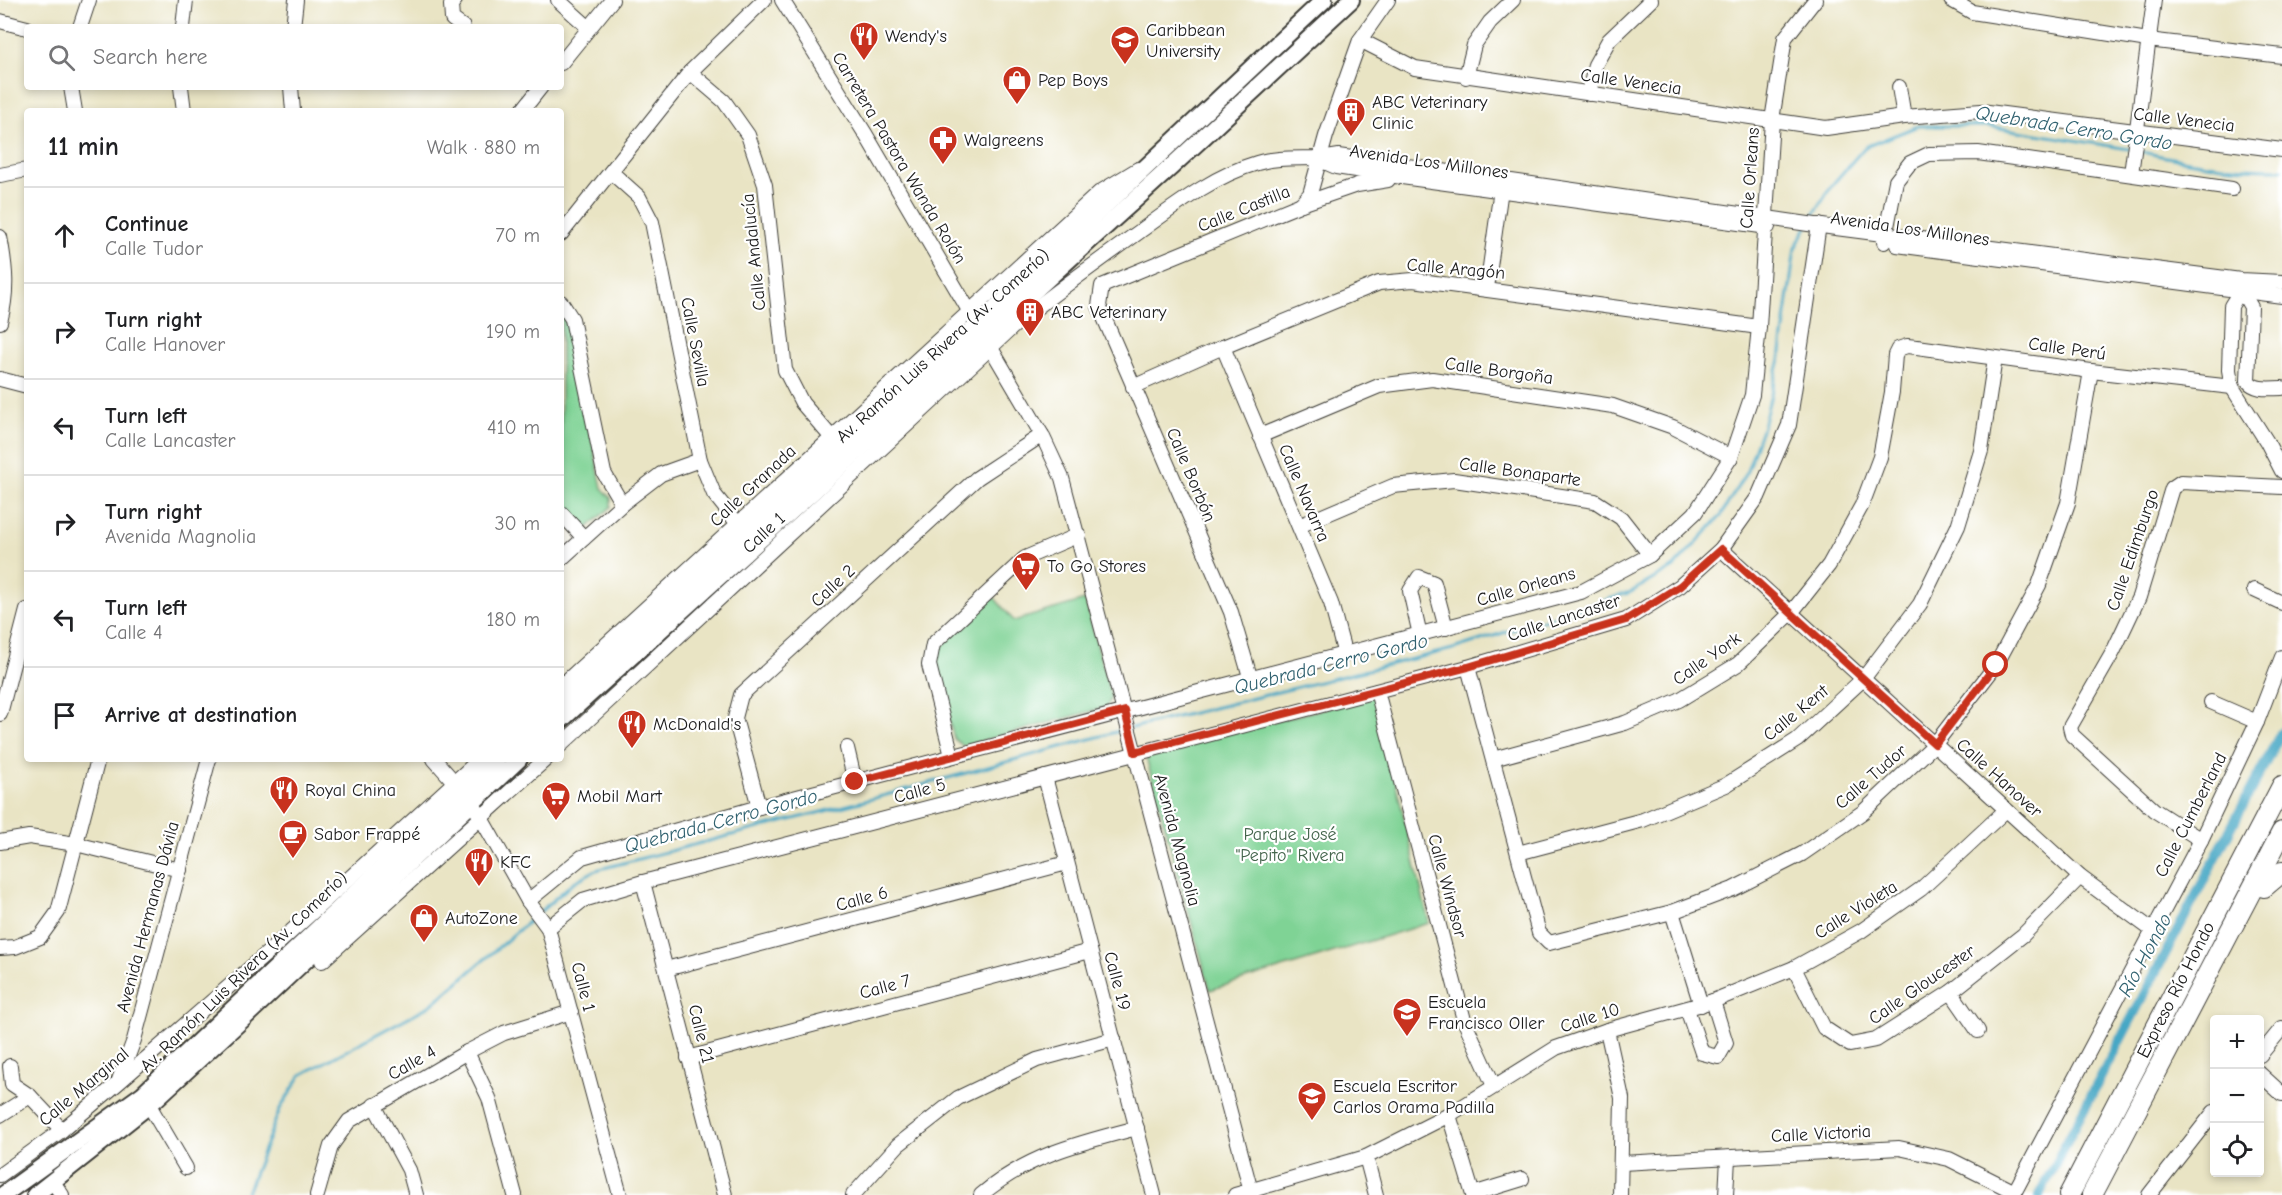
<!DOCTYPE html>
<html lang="en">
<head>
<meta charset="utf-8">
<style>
	body { margin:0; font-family:"Comic Neue",sans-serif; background:#f2f2f2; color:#202124 }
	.controls { position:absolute; right:18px; bottom:18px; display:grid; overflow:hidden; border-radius:6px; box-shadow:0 3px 9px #0003 }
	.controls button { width:54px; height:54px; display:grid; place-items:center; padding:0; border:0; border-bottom:2px solid #e0e0e0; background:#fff; color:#202124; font:30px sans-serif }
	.stop { position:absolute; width:18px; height:18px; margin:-14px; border:4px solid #c8321e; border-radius:50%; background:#fff }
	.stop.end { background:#c8321e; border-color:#fff; box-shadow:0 2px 6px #0008 }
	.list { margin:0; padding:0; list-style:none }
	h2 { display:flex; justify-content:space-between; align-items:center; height:78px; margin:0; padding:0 24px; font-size:26px }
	h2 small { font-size:20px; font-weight:400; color:#757577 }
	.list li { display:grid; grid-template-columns:39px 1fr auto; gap:18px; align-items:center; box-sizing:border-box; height:96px; padding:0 24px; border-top:2px solid #e0e0e0 }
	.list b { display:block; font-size:22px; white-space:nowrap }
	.list p { margin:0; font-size:20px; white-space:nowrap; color:#757577 }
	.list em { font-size:20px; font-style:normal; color:#757577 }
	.icon { flex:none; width:33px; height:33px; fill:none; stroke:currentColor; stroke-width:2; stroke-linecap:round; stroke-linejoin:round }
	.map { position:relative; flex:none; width:2282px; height:1195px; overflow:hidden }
	.search { position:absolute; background:#fff; box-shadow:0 3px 9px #0003; left:24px; top:24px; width:540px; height:66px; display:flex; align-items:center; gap:15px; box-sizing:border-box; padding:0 21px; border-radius:6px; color:#757577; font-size:22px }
	.panel { position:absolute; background:#fff; box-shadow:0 3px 9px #0003; left:24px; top:108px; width:540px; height:654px; border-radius:6px }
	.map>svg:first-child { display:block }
	.green { fill:#7fd395; stroke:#4e7858; stroke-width:1.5 }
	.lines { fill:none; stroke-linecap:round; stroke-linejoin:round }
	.stream { stroke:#46a7c5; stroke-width:3 }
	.canal { stroke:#46a7c5; stroke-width:10 }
	.minor-casing { stroke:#3b3a35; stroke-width:16 }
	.major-casing { stroke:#3b3a35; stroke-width:20 }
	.highway-casing { stroke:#3b3a35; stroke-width:22 }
	.minor { stroke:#fff; stroke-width:14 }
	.major { stroke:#fff; stroke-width:16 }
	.highway { stroke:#fff; stroke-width:20 }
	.route { stroke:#c8321e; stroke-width:8 }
	.labels { text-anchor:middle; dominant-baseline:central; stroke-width:4.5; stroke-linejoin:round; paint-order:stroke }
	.poi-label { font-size:18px; fill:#1c1c1c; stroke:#fff; text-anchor:start }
	.street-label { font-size:18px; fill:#1c1c1c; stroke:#fff }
	.park-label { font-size:18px; fill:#44654c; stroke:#fff }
	.water-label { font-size:20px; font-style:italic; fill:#316270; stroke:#fff }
</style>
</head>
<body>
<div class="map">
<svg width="2282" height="1195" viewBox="0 0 2282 1195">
	<rect width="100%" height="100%" fill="#fff"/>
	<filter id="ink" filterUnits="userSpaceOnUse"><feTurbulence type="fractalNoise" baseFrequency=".0167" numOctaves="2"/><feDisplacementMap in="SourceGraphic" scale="12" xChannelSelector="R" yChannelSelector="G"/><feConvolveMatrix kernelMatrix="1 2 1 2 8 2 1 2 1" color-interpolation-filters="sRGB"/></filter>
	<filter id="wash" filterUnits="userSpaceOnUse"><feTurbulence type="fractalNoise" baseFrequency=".008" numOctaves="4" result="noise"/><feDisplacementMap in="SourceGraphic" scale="24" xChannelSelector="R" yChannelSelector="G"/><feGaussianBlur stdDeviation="1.35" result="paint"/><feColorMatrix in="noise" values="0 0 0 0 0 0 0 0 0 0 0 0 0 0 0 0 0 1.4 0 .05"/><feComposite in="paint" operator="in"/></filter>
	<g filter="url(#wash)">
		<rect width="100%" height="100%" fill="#e9e4c4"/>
		<g class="green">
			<polygon points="561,313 568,325 602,488 611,498 611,507 585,530 561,509"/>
			<polygon points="993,596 1014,621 1085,600 1111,697 1107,707 963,746 954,739 935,667 936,656 940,645"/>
			<polygon points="1375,696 1429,923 1210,990 1145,754"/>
		</g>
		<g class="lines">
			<g class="stream">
				<path d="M2138,151C2186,162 2233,170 2282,169"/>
				<polyline points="1810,221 1832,185 1865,147 1918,126 1987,126 2129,149"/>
				<polyline points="1132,728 1453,649 1631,592 1674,567 1720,517 1747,471 1763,426 1780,359 1795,248 1807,227"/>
				<polyline points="541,911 574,882 596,870 864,801 1123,730"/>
				<polyline points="246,1195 280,1109 301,1075 431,1005 534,917"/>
			</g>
			<polyline class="canal" points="2039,1195 2282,731"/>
		</g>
	</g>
	<g filter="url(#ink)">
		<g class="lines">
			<g class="minor-casing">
				<g id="minor">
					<polyline points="455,0 451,5 452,19 463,27"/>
					<polyline points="558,0 589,28"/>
					<polyline points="782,0 866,135 1042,435 1062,478 1252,1195"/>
					<polyline points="1951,0 1972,12 2148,40 2282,56"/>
					<polyline points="0,21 27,28"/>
					<polyline points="80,27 89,0"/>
					<polyline points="183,27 186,0"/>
					<polyline points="293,27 296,0"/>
					<polyline points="1360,40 1415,68 1826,128 1904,117 1981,111 2282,150"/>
					<polyline points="561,63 612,0"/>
					<polyline points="690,72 724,101 748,135 765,185 785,370 802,403 832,438"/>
					<polyline points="1466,77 1474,45 1490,22 1513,0"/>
					<polyline points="71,87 75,111"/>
					<polyline points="181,87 184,111"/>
					<polyline points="291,87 293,111"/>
					<polyline points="1899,87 1904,117"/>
					<polyline points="1589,94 1595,65 1609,40 1651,0"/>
					<polyline points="522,111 541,87"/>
					<polyline points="1320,160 1336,167 1402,177 1768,227"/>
					<polyline points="611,172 639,197 652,222 700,460 714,494 738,524"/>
					<polyline points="2131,174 2154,0"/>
					<polyline points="0,175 27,170"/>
					<polyline points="1301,204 1310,194 1326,136 1360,40 1388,0"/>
					<polyline points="561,234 690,72 764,0"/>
					<path d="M0,237C6,269 8,291 0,322"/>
					<polyline points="1884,242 1896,181 1910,163 1929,154 1978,153 2232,189"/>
					<polyline points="1897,245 2282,296"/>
					<path d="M2241,285V290L2251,307L2248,381C2256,391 2270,388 2282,388"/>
					<polyline points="1487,288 1502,182"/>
					<polyline points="2241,290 2231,306 2229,370 2232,387 2267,442 2282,471"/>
					<polyline points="561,302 572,319 604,473 622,504"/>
					<polyline points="1223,347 1331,603 1345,655"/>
					<polyline points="0,379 27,386"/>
					<polyline points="1133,387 1223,347 1379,283 1413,280 1759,327"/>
					<polyline points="1260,436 1379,386 1432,379 1613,406 1673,427 1731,457"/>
					<polyline points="561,513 584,538"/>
					<polyline points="1299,526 1393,486 1454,480 1595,501 1621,518 1650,555"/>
					<polyline points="1721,549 2080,877 2152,930"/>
					<polyline points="561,559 622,504 661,474 700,460"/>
					<polyline points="2254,590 2282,603"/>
					<polyline points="1420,635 1410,591 1419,577 1434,583 1446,628"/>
					<polyline points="1468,667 1539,933 1549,943 1672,912 1733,889 1802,854 1863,812 1935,744 1996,665 2039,585 2068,503 2091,371"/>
					<polyline points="1251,680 1231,612 1099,306 1102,286 1299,205 1357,185 1388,180"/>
					<polyline points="561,686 1100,192 1138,169"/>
					<polyline points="1377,691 1464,1020 1494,1086"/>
					<polyline points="2211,702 2257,722"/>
					<polyline points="0,714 27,610"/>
					<path d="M561,745L1015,325C1055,292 1097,262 1139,232C1175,206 1213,176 1257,163C1283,155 1312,161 1338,156L1836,228L2241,280L2282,282"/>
					<polyline points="847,748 855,782"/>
					<polyline points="952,756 929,665 933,644 1025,558 1079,535"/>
					<polyline points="434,759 472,802 528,901 548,928 620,1195"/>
					<polyline points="1493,759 1625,723 1679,700 1738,664 1791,613 1829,565 1862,505 1880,457 1892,392 1895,355 1898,349 1907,346 1917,347 2091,371 2232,387"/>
					<polyline points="1045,777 1154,1195"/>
					<polyline points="759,807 735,718 741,695 977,478 1042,435"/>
					<polyline points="2201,840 2154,810 2072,735 2070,727 2113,652 2139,597 2172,488 2181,482 2282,487"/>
					<polyline points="0,842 29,837 76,844 180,870"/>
					<polyline points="1518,853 1643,820 1726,785 1797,740 1863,679 1920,604 1958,526 1981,451 1995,358"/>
					<polyline points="643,882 725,1195"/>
					<polyline points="528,901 582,857 759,807 1581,592 1650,555 1695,513 1731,457 1752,395 1759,327 1772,120 1785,38 1815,0"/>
					<polyline points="1672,912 1701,1005"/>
					<polyline points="548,928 583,900 643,882 1468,667 1626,620 1680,586 1721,549 1758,497 1789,425 1819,225"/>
					<polyline points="0,948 15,947 40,937 58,912 98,759"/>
					<polyline points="322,961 546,759"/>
					<polyline points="1794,968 1824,1028 1850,1045 1876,1040 1951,992 2023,935 2080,877"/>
					<polyline points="666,969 1067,863"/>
					<polyline points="1951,992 1978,1031"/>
					<polyline points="1687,1009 1702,1053 1718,1057 1726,1043 1713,1001"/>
					<polyline points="1607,1030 1622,1098 1620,1195"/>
					<polyline points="467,1052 489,1098 515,1195"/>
					<polyline points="2260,1055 2282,1028"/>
					<polyline points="688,1058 1090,951"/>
					<polyline points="10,1066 12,1084 30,1096 62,1130"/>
					<polyline points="2260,1074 2282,1094"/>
					<polyline points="119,1080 134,1040 209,759"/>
					<polyline points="149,1105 186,1168"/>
					<polyline points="374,1105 409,1170 416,1195"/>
					<polyline points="0,1115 30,1096"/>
					<polyline points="1449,1115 1473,1195"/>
					<polyline points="1366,1157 1376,1195"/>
					<polyline points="1622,1163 1899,1148 1949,1159 2015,1192"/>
					<polyline points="0,1175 62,1130 118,1083 272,949 480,759"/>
					<polyline points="53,1182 62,1195"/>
					<polyline points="1473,1194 1522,1179"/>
					<polyline points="317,1195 331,1146 349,1121 467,1052 504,1033 571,1012"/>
					<polyline points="853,1195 898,1145 958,1098 1037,1060 1114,1039"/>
					<path d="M981,1195C1028,1155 1079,1143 1137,1128"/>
					<polyline points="1235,1195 1366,1157 1449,1115 1556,1048 1607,1030 1713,1001 1794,968 1861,931 1921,889 2006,810"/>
					<polyline points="1726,1195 1728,1158"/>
					<polyline points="2013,1195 2201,840 2257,722 2282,657"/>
					<polyline points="2149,1195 2214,1112"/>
				</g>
			</g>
			<g class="major-casing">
				<g id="major">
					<polyline points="561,701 978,325 1324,0"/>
					<polyline points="561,720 1172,166 1351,0"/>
					<polyline points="3,1195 143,1094 497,759"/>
					<polyline points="35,1195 149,1105 246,1016 519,759"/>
				</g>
			</g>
			<g class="highway-casing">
				<g id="highway">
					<polyline points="2264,887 2282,872"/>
					<polyline points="2069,1195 2282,786"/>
					<polyline points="2092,1195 2282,832"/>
				</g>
			</g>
			<use href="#minor" class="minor"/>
			<use href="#major" class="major"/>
			<use href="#highway" class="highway"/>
		</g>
	</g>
	<g class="lines" filter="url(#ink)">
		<polyline class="route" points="855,782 1125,711 1135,752 1468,667 1626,620 1680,586 1721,549 1935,744 1996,665"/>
	</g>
	<defs>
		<g id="restaurant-pin" transform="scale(1.5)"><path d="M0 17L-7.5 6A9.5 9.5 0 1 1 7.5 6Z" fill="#c8321e" stroke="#fff"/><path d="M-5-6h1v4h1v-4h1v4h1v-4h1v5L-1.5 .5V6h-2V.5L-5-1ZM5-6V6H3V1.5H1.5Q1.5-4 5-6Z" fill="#fff"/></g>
		<g id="university-pin" transform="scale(1.5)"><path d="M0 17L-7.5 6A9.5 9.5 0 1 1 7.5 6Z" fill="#c8321e" stroke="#fff"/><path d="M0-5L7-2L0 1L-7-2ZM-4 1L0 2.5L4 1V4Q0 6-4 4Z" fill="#fff"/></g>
		<g id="shop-pin" transform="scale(1.5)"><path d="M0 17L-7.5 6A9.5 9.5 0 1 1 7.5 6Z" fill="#c8321e" stroke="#fff"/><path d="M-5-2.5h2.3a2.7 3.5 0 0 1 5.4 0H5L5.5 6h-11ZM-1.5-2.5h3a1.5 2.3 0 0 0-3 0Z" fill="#fff"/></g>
		<g id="building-pin" transform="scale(1.5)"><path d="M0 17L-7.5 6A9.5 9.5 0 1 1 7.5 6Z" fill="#c8321e" stroke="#fff"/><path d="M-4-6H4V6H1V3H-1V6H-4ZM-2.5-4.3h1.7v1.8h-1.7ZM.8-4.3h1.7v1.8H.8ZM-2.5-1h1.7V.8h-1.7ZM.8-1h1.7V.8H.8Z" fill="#fff"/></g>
		<g id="pharmacy-pin" transform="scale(1.5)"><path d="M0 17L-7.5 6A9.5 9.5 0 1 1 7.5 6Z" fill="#c8321e" stroke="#fff"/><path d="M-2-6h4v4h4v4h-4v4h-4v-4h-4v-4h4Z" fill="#fff"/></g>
		<g id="supermarket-pin" transform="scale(1.5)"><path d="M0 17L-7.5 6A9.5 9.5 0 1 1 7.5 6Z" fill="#c8321e" stroke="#fff"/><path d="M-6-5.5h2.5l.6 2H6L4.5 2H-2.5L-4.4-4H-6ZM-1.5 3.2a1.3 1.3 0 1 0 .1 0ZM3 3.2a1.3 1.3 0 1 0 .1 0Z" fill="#fff"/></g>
		<g id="cafe-pin" transform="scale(1.5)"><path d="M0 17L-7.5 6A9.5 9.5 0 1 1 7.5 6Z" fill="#c8321e" stroke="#fff"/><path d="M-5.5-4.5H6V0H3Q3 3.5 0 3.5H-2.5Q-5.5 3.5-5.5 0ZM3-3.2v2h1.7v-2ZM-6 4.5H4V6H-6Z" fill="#fff"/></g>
		<g id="school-pin" transform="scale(1.5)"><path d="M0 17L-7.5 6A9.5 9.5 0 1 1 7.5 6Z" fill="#c8321e" stroke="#fff"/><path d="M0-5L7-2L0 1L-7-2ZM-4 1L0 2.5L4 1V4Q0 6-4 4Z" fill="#fff"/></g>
	</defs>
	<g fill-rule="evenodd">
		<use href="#restaurant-pin" x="864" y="36"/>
		<use href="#university-pin" x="1125" y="40"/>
		<use href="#shop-pin" x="1017" y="80"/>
		<use href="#building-pin" x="1351" y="112"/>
		<use href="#pharmacy-pin" x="943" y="140"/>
		<use href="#building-pin" x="1030" y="312"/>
		<use href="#supermarket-pin" x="1026" y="566"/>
		<use href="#restaurant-pin" x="632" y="724"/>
		<use href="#restaurant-pin" x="284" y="790"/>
		<use href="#supermarket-pin" x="556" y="796"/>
		<use href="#cafe-pin" x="293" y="834"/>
		<use href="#restaurant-pin" x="479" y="862"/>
		<use href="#shop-pin" x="424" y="918"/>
		<use href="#school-pin" x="1407" y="1012"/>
		<use href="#school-pin" x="1312" y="1096"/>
	</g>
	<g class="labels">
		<g class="poi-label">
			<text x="1146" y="30">Caribbean<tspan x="1146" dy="21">University</tspan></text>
			<text x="885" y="36">Wendy's</text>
			<text x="1038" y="80">Pep Boys</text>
			<text x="1372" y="102">ABC Veterinary<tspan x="1372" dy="21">Clinic</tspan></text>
			<text x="964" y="140">Walgreens</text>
			<text x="1051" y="312">ABC Veterinary</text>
			<text x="1047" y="566">To Go Stores</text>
			<text x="653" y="724">McDonald's</text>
			<text x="305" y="790">Royal China</text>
			<text x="577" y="796">Mobil Mart</text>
			<text x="314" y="834">Sabor Frappé</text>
			<text x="500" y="862">KFC</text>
			<text x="445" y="918">AutoZone</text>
			<text x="1428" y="1002">Escuela<tspan x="1428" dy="21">Francisco Oller</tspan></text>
			<text x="1333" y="1086">Escuela Escritor<tspan x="1333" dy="21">Carlos Orama Padilla</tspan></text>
		</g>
		<g class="street-label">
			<text transform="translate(1631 82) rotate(8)">Calle Venecia</text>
			<text transform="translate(2184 120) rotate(7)">Calle Venecia</text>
			<text transform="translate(899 158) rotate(59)">Carretera Pastora Wanda Rolón</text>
			<text transform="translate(1429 162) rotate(8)">Avenida Los Millones</text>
			<text transform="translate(1750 178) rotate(-86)">Calle Orleans</text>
			<text transform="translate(1244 209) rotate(-22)">Calle Castilla</text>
			<text transform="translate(1910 229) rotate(8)">Avenida Los Millones</text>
			<text transform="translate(754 252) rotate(-96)">Calle Andalucía</text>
			<text transform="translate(1456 269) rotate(5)">Calle Aragón</text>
			<text transform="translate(695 342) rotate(79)">Calle Sevilla</text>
			<text transform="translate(943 346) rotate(-42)">Av. Ramón Luis Rivera (Av. Comerío)</text>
			<text transform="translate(2067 349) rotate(8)">Calle Perú</text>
			<text transform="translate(1499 371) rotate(8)">Calle Borgoña</text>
			<text transform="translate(1520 472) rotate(8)">Calle Bonaparte</text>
			<text transform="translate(1191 475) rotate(67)">Calle Borbón</text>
			<text transform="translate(753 486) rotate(-43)">Calle Granada</text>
			<text transform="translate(1304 493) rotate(67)">Calle Navarra</text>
			<text transform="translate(764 533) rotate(-43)">Calle 1</text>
			<text transform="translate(2133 550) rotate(-71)">Calle Edimburgo</text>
			<text transform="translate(833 586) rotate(-43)">Calle 2</text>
			<text transform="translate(1526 587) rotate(-16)">Calle Orleans</text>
			<text transform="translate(1564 618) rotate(-18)">Calle Lancaster</text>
			<text transform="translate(1707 659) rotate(-35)">Calle York</text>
			<text transform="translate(1796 713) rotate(-39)">Calle Kent</text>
			<text transform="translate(1871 777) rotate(-41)">Calle Tudor</text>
			<text transform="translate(1999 778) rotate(42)">Calle Hanover</text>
			<text transform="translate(920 791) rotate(-15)">Calle 5</text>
			<text transform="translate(2191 815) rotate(-63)">Calle Cumberland</text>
			<text transform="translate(1177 840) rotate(75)">Avenida Magnolia</text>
			<text transform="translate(1447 886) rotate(75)">Calle Windsor</text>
			<text transform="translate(862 899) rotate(-15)">Calle 6</text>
			<text transform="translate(1856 910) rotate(-32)">Calle Violeta</text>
			<text transform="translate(148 917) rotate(-75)">Avenida Hermanas Dávila</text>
			<text transform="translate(244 972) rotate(-44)">Av. Ramón Luis Rivera (Av. Comerío)</text>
			<text transform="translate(1117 981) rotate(75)">Calle 19</text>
			<text transform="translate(1922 985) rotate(-35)">Calle Gloucester</text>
			<text transform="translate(583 987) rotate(75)">Calle 1</text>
			<text transform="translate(885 987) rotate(-15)">Calle 7</text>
			<text transform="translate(2176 990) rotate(-63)">Expreso Río Hondo</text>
			<text transform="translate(1590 1018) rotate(-18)">Calle 10</text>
			<text transform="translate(701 1034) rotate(76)">Calle 21</text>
			<text transform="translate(412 1063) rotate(-30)">Calle 4</text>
			<text transform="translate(84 1087) rotate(-40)">Calle Marginal</text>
			<text transform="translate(1821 1134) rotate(-3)">Calle Victoria</text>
		</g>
		<g class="park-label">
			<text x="1290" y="834">Parque José<tspan x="1290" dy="21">"Pepito" Rivera</tspan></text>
		</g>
		<g class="water-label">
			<text transform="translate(2074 128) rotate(9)">Quebrada Cerro Gordo</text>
			<text transform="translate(1331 664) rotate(-14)">Quebrada Cerro Gordo</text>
			<text transform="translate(721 821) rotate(-15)">Quebrada Cerro Gordo</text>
			<text transform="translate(2145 955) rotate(-62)">Río Hondo</text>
		</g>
	</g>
</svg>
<div class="controls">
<button>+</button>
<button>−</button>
<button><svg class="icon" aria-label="locate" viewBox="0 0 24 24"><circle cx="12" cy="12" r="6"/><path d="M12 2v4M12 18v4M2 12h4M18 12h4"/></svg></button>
</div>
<div class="stop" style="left:1996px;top:665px"></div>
<div class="stop end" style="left:855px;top:782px"></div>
<div class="search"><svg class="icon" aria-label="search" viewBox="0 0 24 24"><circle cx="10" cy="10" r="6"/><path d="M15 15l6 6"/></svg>Search here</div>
<section class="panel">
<h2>11 min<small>Walk · 880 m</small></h2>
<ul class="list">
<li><svg class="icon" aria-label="ahead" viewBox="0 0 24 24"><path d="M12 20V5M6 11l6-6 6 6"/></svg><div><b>Continue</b><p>Calle Tudor</p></div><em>70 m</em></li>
<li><svg class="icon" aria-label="right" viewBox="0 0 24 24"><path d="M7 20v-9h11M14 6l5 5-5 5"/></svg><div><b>Turn right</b><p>Calle Hanover</p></div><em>190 m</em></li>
<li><svg class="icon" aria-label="left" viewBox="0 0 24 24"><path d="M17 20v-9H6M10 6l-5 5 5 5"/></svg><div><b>Turn left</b><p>Calle Lancaster</p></div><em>410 m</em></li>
<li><svg class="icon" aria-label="right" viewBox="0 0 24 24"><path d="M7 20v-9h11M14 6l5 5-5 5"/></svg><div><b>Turn right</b><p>Avenida Magnolia</p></div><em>30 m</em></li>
<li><svg class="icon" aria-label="left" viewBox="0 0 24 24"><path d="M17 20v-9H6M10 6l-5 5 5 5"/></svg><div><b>Turn left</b><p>Calle 4</p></div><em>180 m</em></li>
<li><svg class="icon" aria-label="arrive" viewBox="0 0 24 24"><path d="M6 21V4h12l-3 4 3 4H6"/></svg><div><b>Arrive at destination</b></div></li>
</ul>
</section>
</div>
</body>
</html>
